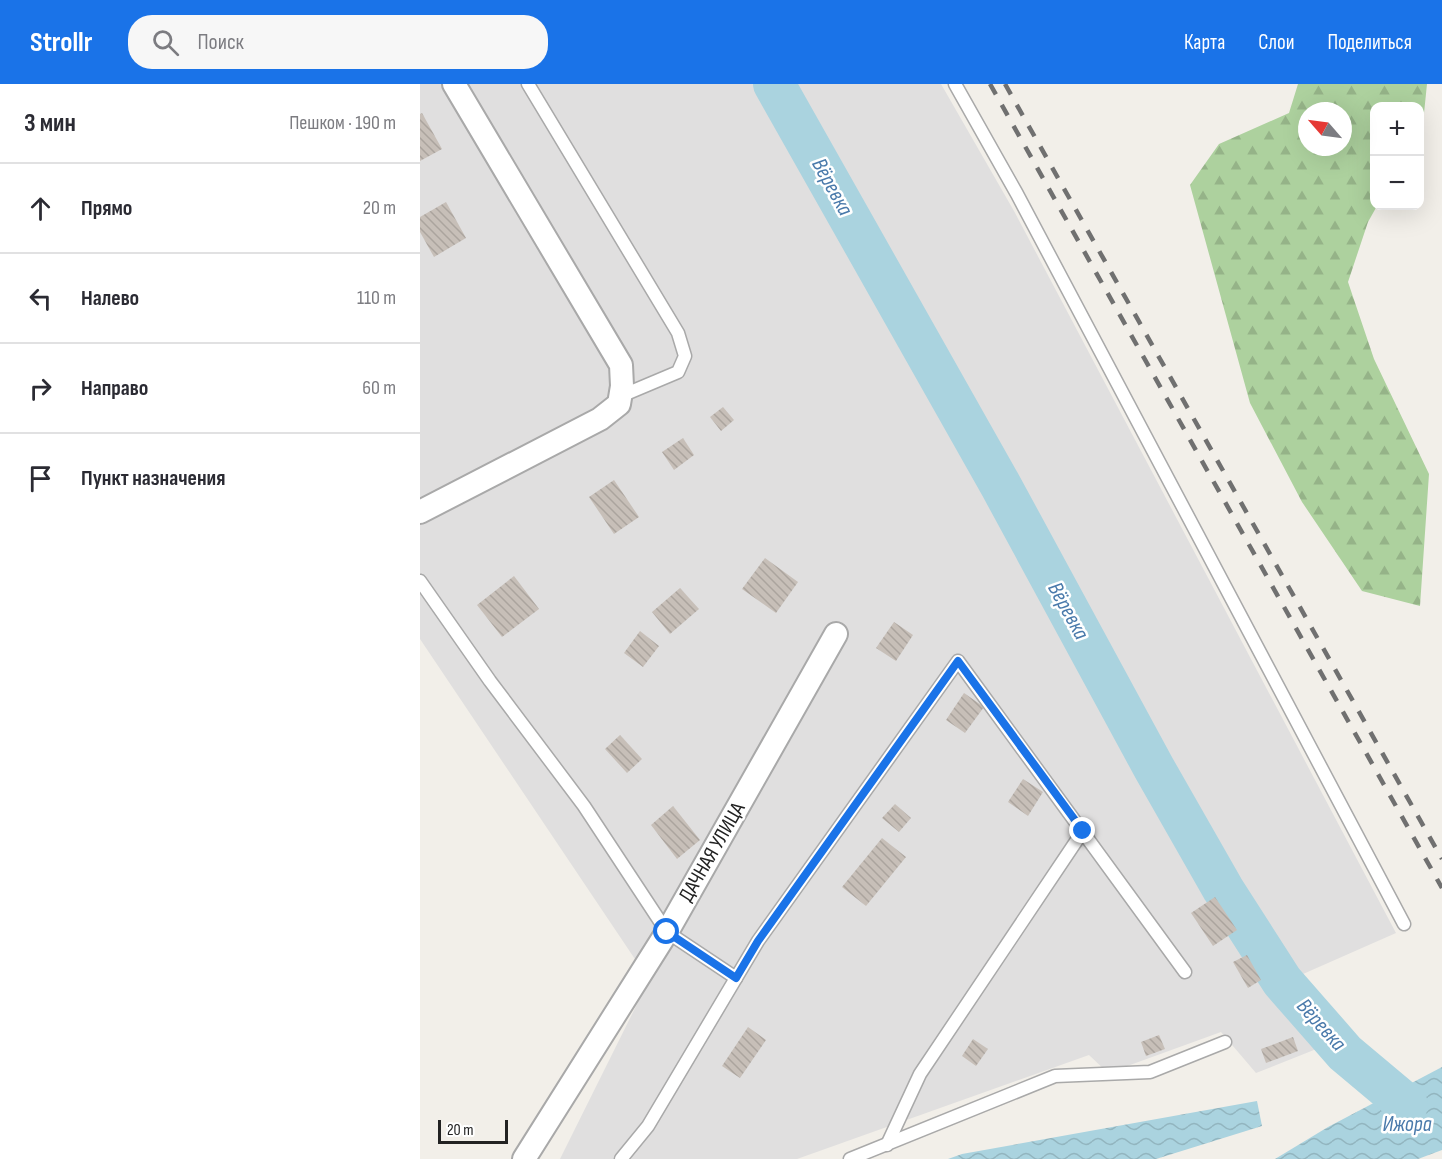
<!DOCTYPE html>
<html lang="ru">
<head>
<meta charset="utf-8">
<style>
	body { margin:0; font-family:"Sofia Sans Condensed",sans-serif; background:#f7f7f7; color:#2b2b33 }
	.controls { position:absolute; right:18px; top:18px; display:grid; overflow:hidden; border-radius:12px; box-shadow:0 6px 24px #0002 }
	.controls button { width:54px; height:54px; display:grid; place-items:center; padding:0; border:0; border-bottom:2px solid #e1e1e2; background:#fff; color:#2b2b33; font:30px sans-serif }
	.compass { position:absolute; left:878px; top:18px; width:54px; height:54px; border-radius:50%; background:#fff; box-shadow:0 6px 24px #0002; rotate:298deg }
	.scale { position:absolute; left:18px; bottom:15px; width:70px; box-sizing:border-box; padding-left:6px; border:3px solid #222; border-top:0; font-size:16px; line-height:21px; white-space:nowrap; color:#222; -webkit-text-stroke:4px #fff; paint-order:stroke }
	.stop { position:absolute; width:18px; height:18px; margin:-14px; border:4px solid #1a73e8; border-radius:50%; background:#fff }
	.stop.end { background:#1a73e8; border-color:#fff; box-shadow:0 2px 6px #0008 }
	.list { margin:0; padding:0; list-style:none }
	h2 { display:flex; justify-content:space-between; align-items:center; height:78px; margin:0; padding:0 24px; font-size:26px }
	h2 small { font-size:20px; font-weight:400; color:#7c7c81 }
	.list li { display:grid; grid-template-columns:39px 1fr auto; gap:18px; align-items:center; box-sizing:border-box; height:90px; padding:0 24px; border-top:2px solid #e1e1e2 }
	.list b { display:block; font-size:22px; white-space:nowrap }
	.list em { font-size:20px; font-style:normal; color:#7c7c81 }
	.icon { flex:none; width:33px; height:33px; fill:none; stroke:currentColor; stroke-width:2; stroke-linecap:round; stroke-linejoin:round }
	.map { position:relative; flex:none; width:1022px; height:1075px; overflow:hidden }
	header { display:flex; align-items:center; gap:36px; box-sizing:border-box; height:84px; padding:0 30px; background:#1a73e8; color:#fff }
	header strong { font-size:28px }
	nav { display:flex; gap:33px; margin-inline-start:auto; font-size:21px }
	.search { width:420px; height:54px; background:#f7f7f7; display:flex; align-items:center; gap:15px; box-sizing:border-box; padding:0 21px; border-radius:24px; color:#7c7c81; font-size:22px }
	main { display:flex }
	aside { flex:1; background:#fff }
	.map>svg:first-child { display:block }
	.residential { fill:#e0dfdf }
	.forest { fill:url(#forest-firs); fill-rule:evenodd }
	.water { fill:url(#water-waves) }
	.lines { fill:none; stroke-linecap:round; stroke-linejoin:round }
	.river { stroke:#aad3df; stroke-width:42 }
	.building { fill:url(#building-back-hatch) }
	.service-casing { stroke:#a9a9a9; stroke-width:15 }
	.minor-casing { stroke:#a9a9a9; stroke-width:26 }
	.service { stroke:#fff; stroke-width:12 }
	.minor { stroke:#fff; stroke-width:22 }
	.rail { stroke:#707070; stroke-width:4.5; stroke-dasharray:12 12; stroke-linecap:butt }
	.route { stroke:#1a73e8; stroke-width:8 }
	.labels { text-anchor:middle; dominant-baseline:central; stroke-width:5; stroke-linejoin:round; paint-order:stroke }
	.street-label { font-size:21px; fill:#222; stroke:#fff }
	.water-label { font-size:22px; font-style:italic; fill:#4a7aab; stroke:#fff }
</style>
</head>
<body>
<header>
<strong>Strollr</strong>
<div class="search"><svg class="icon" aria-label="search" viewBox="0 0 24 24"><circle cx="10" cy="10" r="6"/><path d="M15 15l6 6"/></svg>Поиск</div>
<nav><a>Карта</a><a>Слои</a><a>Поделиться</a></nav>
</header>
<main>
<aside>
<h2>3 мин<small>Пешком · 190 m</small></h2>
<ul class="list">
<li><svg class="icon" aria-label="ahead" viewBox="0 0 24 24"><path d="M12 20V5M6 11l6-6 6 6"/></svg><div><b>Прямо</b></div><em>20 m</em></li>
<li><svg class="icon" aria-label="left" viewBox="0 0 24 24"><path d="M17 20v-9H6M10 6l-5 5 5 5"/></svg><div><b>Налево</b></div><em>110 m</em></li>
<li><svg class="icon" aria-label="right" viewBox="0 0 24 24"><path d="M7 20v-9h11M14 6l5 5-5 5"/></svg><div><b>Направо</b></div><em>60 m</em></li>
<li><svg class="icon" aria-label="arrive" viewBox="0 0 24 24"><path d="M6 21V4h12l-3 4 3 4H6"/></svg><div><b>Пункт назначения</b></div></li>
</ul>
</aside>
<div class="map">
<svg width="1022" height="1075" viewBox="0 0 1022 1075">
	<defs>
		<pattern id="forest-firs" width="22" height="20" patternUnits="userSpaceOnUse" patternTransform="scale(1.5)"><rect width="22" height="20" fill="#add19e"/><path d="M5 1l3.5 6h-7zM16 11l3.5 6h-7z" fill="#95b388"/></pattern>
		<pattern id="water-waves" width="16" height="10" patternUnits="userSpaceOnUse" patternTransform="scale(1.5)"><rect width="16" height="10" fill="#aad3df"/><path d="M0 5q4-4 8 0t8 0" fill="none" stroke="#92b5bf"/></pattern>
		<pattern id="building-back-hatch" width="6" height="6" patternUnits="userSpaceOnUse" patternTransform="scale(1.5)"><rect width="6" height="6" fill="#c7bfb8"/><path d="M-1 5l2 2M0 0l6 6M5-1l2 2" fill="none" stroke="#aba49e"/></pattern>
	</defs>
	<rect width="100%" height="100%" fill="#f2efe9"/>
	<polygon class="residential" points="0,0 521,0 594,127 976,849 883,890 924,954 836,989 801,948 688,989 669,971 377,1075 140,1075 229,896 0,555"/>
	<path class="forest" d="M878,0H1007L1003,39L1000,45V22H954V122H957L948,138L928,198L954,275L1009,390L1000,522L942,507L882,418L830,319L770,101L799,60L869,29ZM887,27H923V63H887Z"/>
	<g class="water">
		<polygon points="1022,983 1022,1066 998,1075 855,1075 908,1043"/>
		<polygon points="837,1017 842,1042 736,1075 528,1075 542,1070"/>
	</g>
	<g class="lines">
		<polyline class="river" points="354,0 581,402 734,684 803,805 862,897 925,969 987,1021"/>
	</g>
	<g class="building">
		<polygon points="2,29 22,65 0,77 0,30"/>
		<polygon points="26,118 46,154 14,173 0,148 0,133"/>
		<polygon points="303,323 314,336 301,347 290,333"/>
		<polygon points="263,354 274,371 254,386 242,368"/>
		<polygon points="194,396 219,433 194,450 169,413"/>
		<polygon points="345,474 378,498 356,529 322,505"/>
		<polygon points="94,492 119,525 82,553 57,521"/>
		<polygon points="260,504 279,525 250,550 232,528"/>
		<polygon points="474,538 493,551 476,577 456,564"/>
		<polygon points="220,547 239,562 223,583 204,569"/>
		<polygon points="544,609 564,623 545,649 526,636"/>
		<polygon points="200,651 222,675 207,689 185,665"/>
		<polygon points="603,695 623,708 608,732 588,718"/>
		<polygon points="475,720 491,734 479,748 462,734"/>
		<polygon points="253,722 280,756 257,775 231,741"/>
		<polygon points="462,754 486,773 446,822 422,803"/>
		<polygon points="795,813 817,846 793,862 771,829"/>
		<polygon points="827,871 841,896 828,904 813,878"/>
		<polygon points="328,943 346,956 320,994 302,982"/>
		<polygon points="739,951 745,965 726,972 721,958"/>
		<polygon points="873,953 878,967 846,979 841,965"/>
		<polygon points="553,955 568,965 556,982 542,972"/>
	</g>
	<g class="lines">
		<g class="service-casing">
			<g id="service">
				<polyline points="108,0 258,249 265,272 258,288 201,312"/>
				<polyline points="535,0 597,110 984,840"/>
				<polyline points="0,497 70,597 164,722 247,848 316,894"/>
				<polyline points="467,1061 500,990 663,747"/>
				<polyline points="201,1075 228,1042 338,857 538,577 765,888"/>
				<polyline points="430,1075 635,992 730,988 805,958"/>
			</g>
		</g>
		<g class="minor-casing">
			<g id="minor">
				<polyline points="0,428 180,335 199,320 202,302 201,281 34,0"/>
				<polyline points="104,1075 247,848 416,550"/>
			</g>
		</g>
		<use href="#service" class="service"/>
		<use href="#minor" class="minor"/>
		<g class="rail">
			<polyline points="570,0 1022,804"/>
			<polyline points="585,0 1022,775"/>
		</g>
	</g>
	<g class="lines">
		<polyline class="route" points="247,848 316,894 338,857 538,577 663,747"/>
	</g>
	<g class="labels">
		<g class="street-label">
			<text transform="translate(292 768) rotate(-60)">ДАЧНАЯ УЛИЦА</text>
		</g>
		<g class="water-label">
			<text transform="translate(412 103) rotate(61)">Вёревка</text>
			<text transform="translate(648 527) rotate(61)">Вёревка</text>
			<text transform="translate(901 941) rotate(48)">Вёревка</text>
			<text x="987" y="1040">Ижора</text>
		</g>
	</g>
</svg>
<div class="controls">
<button>+</button>
<button>−</button>
</div>
<svg class="compass" viewBox="-18 -18 36 36"><path d="M0-13l5 13h-10z" fill="#e53935"/><path d="M0 13l5-13h-10z" fill="#7c7c81"/></svg>
<div class="scale">20 m</div>
<div class="stop" style="left:247px;top:848px"></div>
<div class="stop end" style="left:663px;top:747px"></div>
</div>
</main>
</body>
</html>
